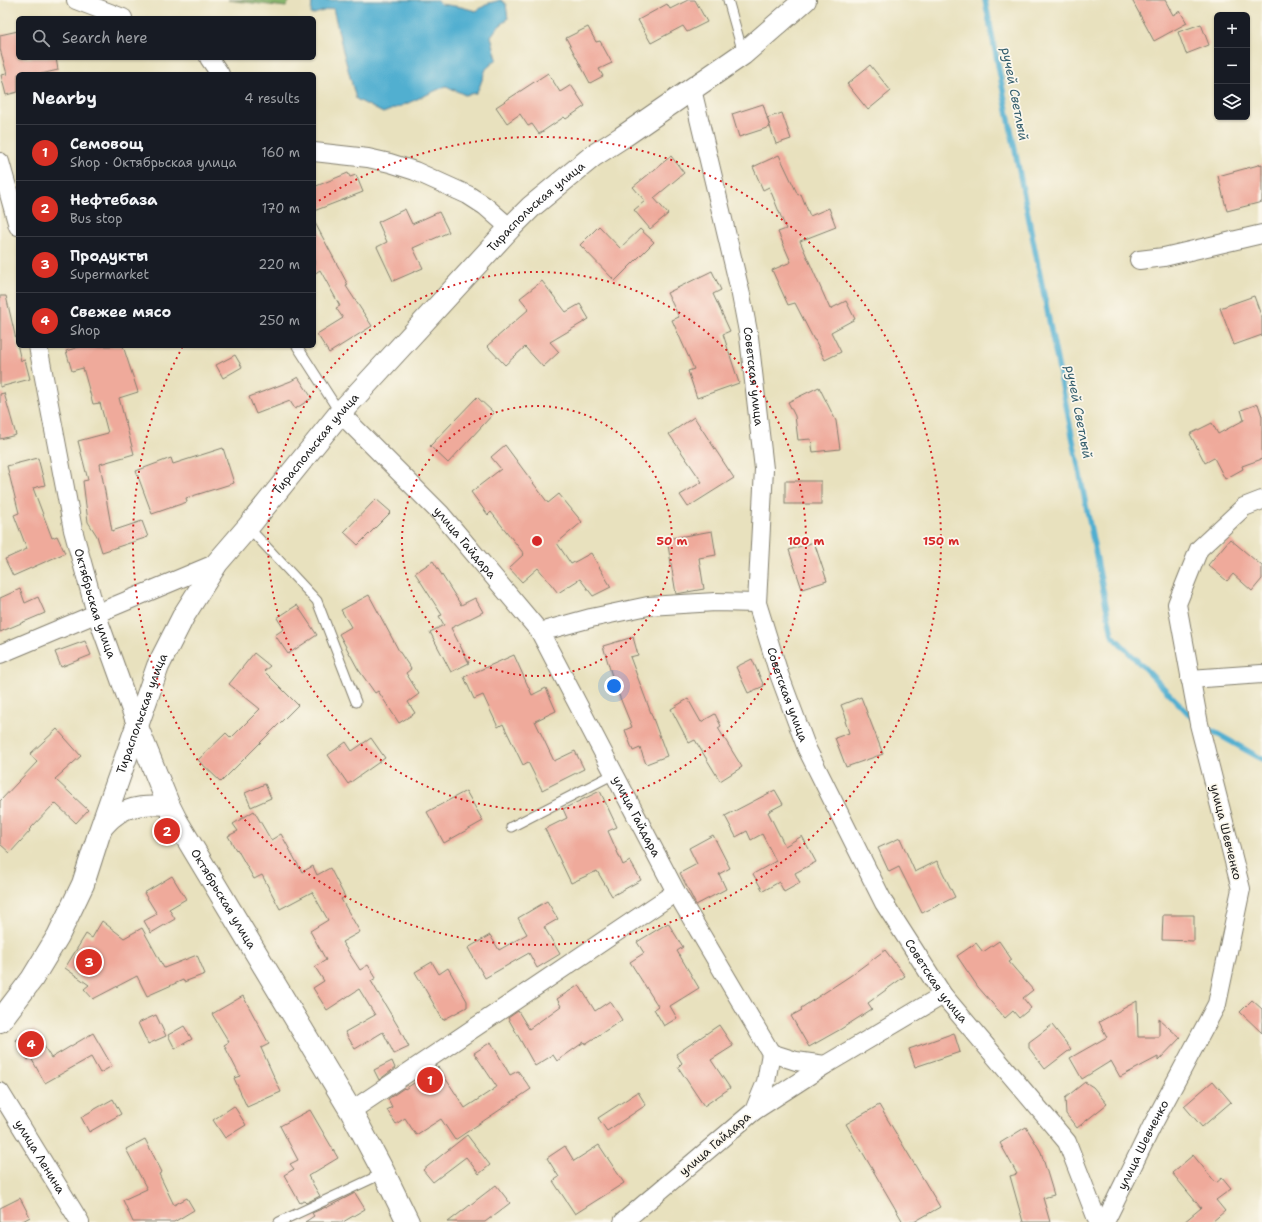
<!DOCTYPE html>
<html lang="en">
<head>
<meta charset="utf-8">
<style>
	body { margin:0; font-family:"Shantell Sans",sans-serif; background:#242831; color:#f1f3f6 }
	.controls { position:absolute; right:12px; top:12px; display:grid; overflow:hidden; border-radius:6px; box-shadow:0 1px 3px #0004 }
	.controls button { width:36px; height:36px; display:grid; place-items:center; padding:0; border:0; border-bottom:1px solid #363941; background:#171b24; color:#f1f3f6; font:20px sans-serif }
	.you { position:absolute; left:614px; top:686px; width:14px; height:14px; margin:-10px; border:3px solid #fff; border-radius:50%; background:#1a73e8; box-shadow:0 0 0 6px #1a73e833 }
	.badge { display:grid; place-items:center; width:26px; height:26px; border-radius:50%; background:#d93025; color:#fff; font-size:13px; font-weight:700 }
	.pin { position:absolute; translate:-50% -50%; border:2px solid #fff; box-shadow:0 1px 4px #0006 }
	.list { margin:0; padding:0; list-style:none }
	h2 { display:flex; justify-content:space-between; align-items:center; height:52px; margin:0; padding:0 16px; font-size:17px }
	h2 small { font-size:13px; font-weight:400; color:#9ea1a6 }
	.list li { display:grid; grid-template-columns:26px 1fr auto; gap:12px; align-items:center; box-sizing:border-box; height:56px; padding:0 16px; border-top:1px solid #363941 }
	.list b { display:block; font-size:15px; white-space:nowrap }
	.list p { margin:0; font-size:13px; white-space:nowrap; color:#9ea1a6 }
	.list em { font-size:13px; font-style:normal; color:#9ea1a6 }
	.icon { flex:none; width:22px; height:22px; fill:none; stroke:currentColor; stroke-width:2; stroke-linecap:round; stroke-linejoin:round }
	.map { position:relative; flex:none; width:1262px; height:1222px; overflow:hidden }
	.search { position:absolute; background:#171b24; box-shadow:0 1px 3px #0004; left:16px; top:16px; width:300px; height:44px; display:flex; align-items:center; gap:10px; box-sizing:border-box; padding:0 14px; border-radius:6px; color:#9ea1a6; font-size:15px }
	.panel { position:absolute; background:#171b24; box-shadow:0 1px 3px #0004; left:16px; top:72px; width:300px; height:276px; border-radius:6px }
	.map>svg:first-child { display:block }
	.forest { fill:#88b66e; stroke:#526945 }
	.water { fill:#51afd0; stroke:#366676 }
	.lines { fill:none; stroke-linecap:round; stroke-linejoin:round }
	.stream { stroke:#51afd0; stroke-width:5.5 }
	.building { fill:#efaa9b }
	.service-casing { stroke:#827e6d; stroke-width:11 }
	.minor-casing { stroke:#827e6d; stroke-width:20 }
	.tertiary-casing { stroke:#827e6d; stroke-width:24 }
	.service { stroke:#fff; stroke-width:9 }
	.minor { stroke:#fff; stroke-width:18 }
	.tertiary { stroke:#fff; stroke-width:22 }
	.ring { fill:none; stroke:#d62828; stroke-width:2; stroke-dasharray:2 4 }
	.labels { text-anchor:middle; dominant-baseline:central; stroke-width:3.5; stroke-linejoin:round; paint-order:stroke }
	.street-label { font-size:12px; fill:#1c1c1c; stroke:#fbf7ec }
	.water-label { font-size:13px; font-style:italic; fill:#345e6d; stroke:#fbf7ec }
	.centre { fill:#d62828; stroke:#fbf7ec; stroke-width:2 }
	.ring-label { font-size:12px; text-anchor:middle; font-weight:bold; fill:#d62828; stroke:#fbf7ec; stroke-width:3.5; stroke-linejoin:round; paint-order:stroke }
</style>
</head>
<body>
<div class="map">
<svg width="1262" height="1222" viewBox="0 0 1262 1222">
	<rect width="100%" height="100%" fill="#fbf7ec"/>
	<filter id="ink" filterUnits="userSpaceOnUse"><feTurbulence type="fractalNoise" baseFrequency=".025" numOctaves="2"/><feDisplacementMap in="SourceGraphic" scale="8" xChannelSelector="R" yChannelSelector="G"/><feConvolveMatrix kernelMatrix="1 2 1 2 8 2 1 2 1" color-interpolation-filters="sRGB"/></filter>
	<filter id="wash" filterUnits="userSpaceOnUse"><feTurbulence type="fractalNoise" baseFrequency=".012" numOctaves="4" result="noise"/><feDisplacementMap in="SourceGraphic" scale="16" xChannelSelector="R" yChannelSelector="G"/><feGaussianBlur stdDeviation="0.9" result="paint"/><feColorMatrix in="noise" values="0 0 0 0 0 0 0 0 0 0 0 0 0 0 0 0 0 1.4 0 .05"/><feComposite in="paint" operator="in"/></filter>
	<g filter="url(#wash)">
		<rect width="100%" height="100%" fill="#e8e1be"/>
		<polygon class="forest" points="228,0 290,0 286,7"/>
		<polygon class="water" points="312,0 437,0 441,4 461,7 476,11 489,3 501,0 506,4 508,19 497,28 491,36 497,59 486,69 479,88 476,93 465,95 446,86 406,104 383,113 356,99 343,51 333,8 311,15"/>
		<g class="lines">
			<g class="stream">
				<polyline points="985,0 1112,635 1192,717"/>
				<polyline points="1205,727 1262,759"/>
			</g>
		</g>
		<g id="blocks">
			<g class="building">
				<polygon points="688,0 695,0 707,22 687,32 683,26 651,43 638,20 667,4 670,9"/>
				<polygon points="1132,0 1165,0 1173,15 1180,11 1187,23 1154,41"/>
				<polygon points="1201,24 1209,45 1186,54 1178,32"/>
				<polygon points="588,27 596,42 600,41 612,63 599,69 603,76 590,83 566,38"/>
				<polygon points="18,31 18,58 56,58 58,70 41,74 18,74 18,92 6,95 1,75 7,74 0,49 0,35"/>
				<polygon points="870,65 891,91 868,110 847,84"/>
				<polygon points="548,73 560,92 571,85 585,106 566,119 564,117 539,134 532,124 528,126 520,114 507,123 496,107"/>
				<polygon points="763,104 770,127 739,137 732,114"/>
				<polygon points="782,113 791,139 776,144 767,118"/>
				<polygon points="779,155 798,195 801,194 810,216 829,208 836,227 800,241 830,309 846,301 855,319 831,332 841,352 825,360 815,340 814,340 795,303 788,305 772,270 791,262 778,232 786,229 769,187 763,190 753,167"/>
				<polygon points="671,156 684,173 654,198 668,214 650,229 634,210 645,201 633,187"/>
				<polygon points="1262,164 1262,202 1227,211 1218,176"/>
				<polygon points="348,173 350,177 356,175 363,192 314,211 314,187"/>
				<polygon points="405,209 412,224 439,212 449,232 413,248 423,268 393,281 377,247 387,242 378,222"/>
				<polygon points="314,221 348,285 346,286 372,326 329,353 317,334 343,318 336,308 340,306 320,270 314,274"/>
				<polygon points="599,226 620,248 640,229 654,242 615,281 580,245"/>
				<polygon points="712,271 721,290 713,294 730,331 723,334 739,383 697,398 688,371 694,369 672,320 679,317 667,293"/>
				<polygon points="542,281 566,312 580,304 589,319 550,342 559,352 543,367 525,347 505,365 487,346 529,309 520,298"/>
				<polygon points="0,296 6,296 21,361 25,360 30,379 0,387"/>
				<polygon points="1254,296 1262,318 1262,335 1234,345 1220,308"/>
				<polygon points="82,346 123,346 138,392 119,398 134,454 100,464 112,531 142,521 148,537 102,552 97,536 88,522 83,481 88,480 78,441 108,433 100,403 93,404 83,368 72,371 66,351"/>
				<polygon points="235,355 242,367 223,378 216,365"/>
				<polygon points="298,377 312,398 295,409 290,401 256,414 249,397 291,381"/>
				<polygon points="819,387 836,421 840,449 813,452 811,439 798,440 795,416 788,402"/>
				<polygon points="4,393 16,435 0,439 0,394"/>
				<polygon points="477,397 494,413 448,463 430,446"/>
				<polygon points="1258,404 1262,416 1262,459 1242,466 1243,469 1225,479 1214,458 1205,463 1190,434 1212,423 1218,434 1244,420 1241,410"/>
				<polygon points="694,417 734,478 688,507 680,495 702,482 669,434"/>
				<polygon points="505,445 548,503 559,494 582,522 557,543 571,564 591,553 611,587 593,596 580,579 558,593 538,568 522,582 509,568 524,554 491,512 488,515 471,492 501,469 491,457"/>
				<polygon points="223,448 234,483 186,498 187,502 152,514 136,471 171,458 173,464"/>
				<polygon points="38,458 45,485 33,488 52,538 57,536 65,553 13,576 5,559 27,549 14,515 19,513 7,466"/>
				<rect x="785" y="481" width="36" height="23"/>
				<polygon points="376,499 391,512 358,545 344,532"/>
				<polygon points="712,531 716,555 699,558 704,589 676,594 667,539"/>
				<polygon points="1230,539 1262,566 1262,579 1252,591 1233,574 1227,581 1208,565"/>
				<polygon points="814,542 827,581 802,589 789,550"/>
				<polygon points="433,561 461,605 475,598 483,612 451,628 469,663 451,672 430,632 444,625 439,616 442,615 415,573"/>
				<polygon points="20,589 25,603 38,597 45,613 0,632 0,598"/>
				<polygon points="369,595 399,651 411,669 406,673 419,694 408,702 415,713 399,723 378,691 375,693 358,669 339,634 351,627 341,610"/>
				<polygon points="297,605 317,635 288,654 275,635 284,629 277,618"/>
				<polygon points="633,637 638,655 630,657 667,756 646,764 640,748 633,751 625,730 632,727 614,683 603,646"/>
				<polygon points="85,641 91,655 61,667 55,652"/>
				<polygon points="254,653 270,666 264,671 298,705 221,782 198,760 226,733 231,738 260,709 229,684"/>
				<polygon points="514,655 532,695 546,688 556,711 535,721 554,761 575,751 584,769 542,790 528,762 523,765 503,724 498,727 483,695 474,699 464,677"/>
				<polygon points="752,659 764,686 748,693 736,667"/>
				<polygon points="861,697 883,754 846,767 835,738 849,733 845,721 847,720 841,705"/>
				<polygon points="688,699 701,722 715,714 721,726 718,728 742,767 720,781 695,740 689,743 671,709"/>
				<polygon points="57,729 81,756 55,779 88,810 76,823 55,803 29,830 30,831 10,853 0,844 0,801 37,762 30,754"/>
				<polygon points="371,738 385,758 348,784 328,755 346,742 352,751"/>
				<polygon points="265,784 271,798 251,807 245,793"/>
				<polygon points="775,790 783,804 768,812 785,846 802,836 816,862 795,873 800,883 784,892 779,882 763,891 753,874 776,861 762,834 751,840 747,831 736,837 725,816"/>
				<polygon points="466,791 483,821 444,843 427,812"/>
				<polygon points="600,791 617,827 608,831 623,865 630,861 641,880 612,896 597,871 571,883 545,829 567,818 563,809"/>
				<polygon points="254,811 271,840 281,834 302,872 313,866 317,875 330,868 345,897 341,899 360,932 342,942 360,970 368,965 376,978 371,981 399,1028 409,1047 394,1054 383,1032 355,1049 345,1032 375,1015 359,989 327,1010 313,988 324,981 315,967 326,960 310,931 328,920 312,892 280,909 262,875 254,879 237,849 236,850 228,836 238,831 233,824"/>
				<polygon points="713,835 730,868 719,874 726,889 696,905 680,873 697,864 689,848"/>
				<polygon points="900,838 915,872 937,861 955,897 922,913 899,867 889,872 878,848"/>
				<polygon points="172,876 186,899 169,909 175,919 151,933 144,921 157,914 144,893"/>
				<polygon points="547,901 558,919 544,927 560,954 537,968 529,953 485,978 468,948 490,935 499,950 527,934 518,918"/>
				<polygon points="1163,915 1194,915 1194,941 1162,940"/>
				<polygon points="102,921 124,938 142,928 164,968 197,955 205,974 184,982 183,980 147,996 137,976 93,999 84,989 89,985 65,968 86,934 92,938"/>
				<polygon points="668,923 683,947 677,951 699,988 670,1006 677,1018 664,1026 654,1009 658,1006 630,962 644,953 637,942"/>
				<polygon points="999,941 1012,960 1009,962 1033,990 1023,998 1031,1008 1019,1018 1013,1011 1005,1018 978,987 957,956 976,943 983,952"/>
				<polygon points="885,950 905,976 868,1003 872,1009 841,1029 809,1047 791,1016 802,1010 801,1008 850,976"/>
				<polygon points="432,962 439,974 448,968 467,1001 467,1007 443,1020 415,972"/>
				<polygon points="579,985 595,1011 610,1001 622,1020 585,1044 584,1042 557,1061 553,1055 535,1066 508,1018 518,1011 529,1029 561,1006 557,999"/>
				<polygon points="243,996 269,1044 261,1048 281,1092 247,1107 234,1078 240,1076 224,1045 229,1042 212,1014"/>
				<polygon points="1252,1000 1262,1009 1262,1033 1240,1012"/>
				<polygon points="1137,1001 1138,1037 1159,1037 1159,1019 1179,1037 1181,1037 1158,1061 1158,1057 1120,1077 1111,1061 1082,1079 1070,1058 1107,1037 1099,1022"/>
				<polygon points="156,1015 166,1036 148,1044 138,1023"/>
				<polygon points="719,1025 733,1046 711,1060 730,1088 704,1106 678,1067 682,1063 676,1054"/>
				<polygon points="1052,1025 1071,1049 1045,1069 1029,1048 1029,1042"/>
				<polygon points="184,1026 192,1039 175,1049 168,1035"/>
				<polygon points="34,1029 51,1058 93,1033 112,1066 100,1073 91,1057 45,1083 31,1058 28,1060 16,1040"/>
				<polygon points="954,1033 960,1052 915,1067 909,1049"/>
				<polygon points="491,1042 510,1075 518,1071 531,1089 455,1140 441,1119 416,1135 405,1118 396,1124 387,1110 392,1107 388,1099 404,1088 405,1089 438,1067 465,1108 497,1087 474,1053"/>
				<polygon points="392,1061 395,1068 379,1080 374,1070"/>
				<polygon points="1213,1081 1231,1102 1202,1127 1184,1106"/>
				<polygon points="1085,1082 1093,1087 1107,1104 1077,1128 1066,1114 1065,1098"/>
				<polygon points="638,1092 646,1105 607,1131 598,1118"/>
				<polygon points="113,1099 121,1114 89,1132 81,1117"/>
				<polygon points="879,1105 940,1207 914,1222 903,1222 846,1124"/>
				<polygon points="234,1106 246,1125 225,1138 213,1120"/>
				<polygon points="310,1110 338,1158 308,1176 320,1196 306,1203 304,1201 300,1203 284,1175 294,1169 290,1164 298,1160 280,1126"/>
				<polygon points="1026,1127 1041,1152 1054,1195 1043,1198 1050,1222 1023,1222 1010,1176 1017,1174 1000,1143"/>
				<polygon points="467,1135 490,1165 479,1174 466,1157 433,1182 423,1170"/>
				<polygon points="145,1139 162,1172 159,1174 174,1205 187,1198 194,1210 174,1222 133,1222 123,1200 147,1189 126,1149"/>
				<polygon points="599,1145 624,1183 575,1214 553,1181 559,1177 547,1158 565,1146 574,1161"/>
				<polygon points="1193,1155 1216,1183 1222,1178 1231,1189 1216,1200 1225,1211 1212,1222 1184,1222 1201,1208 1172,1173"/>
				<polygon points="496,1185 510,1203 485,1222 448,1222"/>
				<polygon points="355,1193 365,1209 343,1222 305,1222 314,1216 312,1213 326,1207 326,1208"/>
				<polygon points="20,1198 30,1217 21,1222 0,1222 0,1208"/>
			</g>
		</g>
	</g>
	<g filter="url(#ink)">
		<use href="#blocks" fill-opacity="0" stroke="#827e6d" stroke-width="1"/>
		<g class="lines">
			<g class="service-casing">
				<g id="service">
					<polyline points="728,0 743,53"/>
					<polyline points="297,346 340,413"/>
					<polyline points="248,527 317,601 356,702"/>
					<polyline points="511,827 614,774"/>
					<polyline points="279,1222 384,1173"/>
				</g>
			</g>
			<g class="minor-casing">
				<g id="minor">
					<polyline points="76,0 123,18"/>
					<polyline points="209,58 220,74"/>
					<path id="s1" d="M692,89L741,295L749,337L764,469L757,603L779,674L807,749L884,903L943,995L1067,1142L1098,1222"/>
					<polyline points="314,152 368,158 390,163 415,171 468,195 485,206 510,228"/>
					<polyline points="0,162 18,226"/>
					<polyline points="1139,260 1164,257 1262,234"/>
					<path id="s2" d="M38,346L73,530L96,613L137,727"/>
					<path id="s3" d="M340,413L440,513L540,632L676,892L771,1053L766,1082L754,1111L623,1222"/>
					<polyline points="540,632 591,618 648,606 716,602 757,603"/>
					<polyline points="0,654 217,563"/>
					<polyline points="1190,679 1262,674"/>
					<path d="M99,833C104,828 109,821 115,817C130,804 150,805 169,806"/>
					<polyline points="771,1053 796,1061 825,1065 943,995"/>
					<path id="s4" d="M0,1092L80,1222"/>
					<polyline points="351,1111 676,892"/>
					<polyline points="754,1111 825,1065"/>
					<path id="s5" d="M1105,1222L1152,1126L1217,1004L1241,889L1199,724L1177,604L1199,549L1244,507L1262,500"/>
				</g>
			</g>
			<g class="tertiary-casing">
				<g id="tertiary">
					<path id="s6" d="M137,727L169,806L176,820L351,1111L384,1173L408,1222"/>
					<path id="s7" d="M0,1021L32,979L58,936L83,884L99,834L158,666L184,615L217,563L248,527L340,413L510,228L531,207L593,156L621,138L743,54L805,0"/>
				</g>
			</g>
			<use href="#service" class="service"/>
			<use href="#minor" class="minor"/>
			<use href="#tertiary" class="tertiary"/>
		</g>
	</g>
	<g class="ring">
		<circle cx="537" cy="541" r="135"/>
		<circle cx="537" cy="541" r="269"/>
		<path d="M314 204A404 404 0 1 1 182 348"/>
	</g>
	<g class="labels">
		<g class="street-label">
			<text stroke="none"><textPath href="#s7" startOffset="989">Тираспольская улица</textPath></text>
			<text stroke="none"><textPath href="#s1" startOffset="294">Советская улица</textPath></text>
			<text stroke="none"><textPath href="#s7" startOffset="665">Тираспольская улица</textPath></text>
			<text stroke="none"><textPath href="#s3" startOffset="180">улица Гайдара</textPath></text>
			<text stroke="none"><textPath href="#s2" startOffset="264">Октябрьская улица</textPath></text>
			<text stroke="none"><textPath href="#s1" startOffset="618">Советская улица</textPath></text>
			<text stroke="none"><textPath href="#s7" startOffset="341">Тираспольская улица</textPath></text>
			<text stroke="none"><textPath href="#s3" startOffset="505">улица Гайдара</textPath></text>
			<text transform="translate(1226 832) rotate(76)">улица Шевченко</text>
			<text stroke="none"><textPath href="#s6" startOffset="193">Октябрьская улица</textPath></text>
			<text stroke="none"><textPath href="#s1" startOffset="942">Советская улица</textPath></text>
			<text transform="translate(715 1144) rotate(-41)">улица Гайдара</text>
			<text stroke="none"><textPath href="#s5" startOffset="86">улица Шевченко</textPath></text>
			<text stroke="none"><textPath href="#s4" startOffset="76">улица Ленина</textPath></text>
		</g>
		<g class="water-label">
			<text transform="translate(1015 94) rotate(79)">ручей Светлый</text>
			<text transform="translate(1079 412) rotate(79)">ручей Светлый</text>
		</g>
	</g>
	<circle cx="537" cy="541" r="6" class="centre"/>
	<g class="ring-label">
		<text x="672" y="545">50 m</text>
		<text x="806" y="545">100 m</text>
		<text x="941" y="545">150 m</text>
	</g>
</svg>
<div class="controls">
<button>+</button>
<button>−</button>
<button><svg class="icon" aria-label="layers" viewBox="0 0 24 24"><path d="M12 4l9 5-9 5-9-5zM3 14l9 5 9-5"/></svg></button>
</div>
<div class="you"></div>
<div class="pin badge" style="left:430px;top:1080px">1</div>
<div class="pin badge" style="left:167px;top:831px">2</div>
<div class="pin badge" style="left:89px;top:962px">3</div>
<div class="pin badge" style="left:31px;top:1044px">4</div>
<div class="search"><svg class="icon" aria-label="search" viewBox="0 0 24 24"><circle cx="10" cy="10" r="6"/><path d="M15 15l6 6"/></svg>Search here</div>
<section class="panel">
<h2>Nearby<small>4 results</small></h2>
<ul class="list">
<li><span class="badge">1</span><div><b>Семовощ</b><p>Shop · Октябрьская улица</p></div><em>160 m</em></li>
<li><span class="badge">2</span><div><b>Нефтебаза</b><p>Bus stop</p></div><em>170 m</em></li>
<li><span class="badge">3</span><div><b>Продукты</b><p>Supermarket</p></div><em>220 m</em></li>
<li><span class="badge">4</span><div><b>Свежее мясо</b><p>Shop</p></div><em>250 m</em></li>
</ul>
</section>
</div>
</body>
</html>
